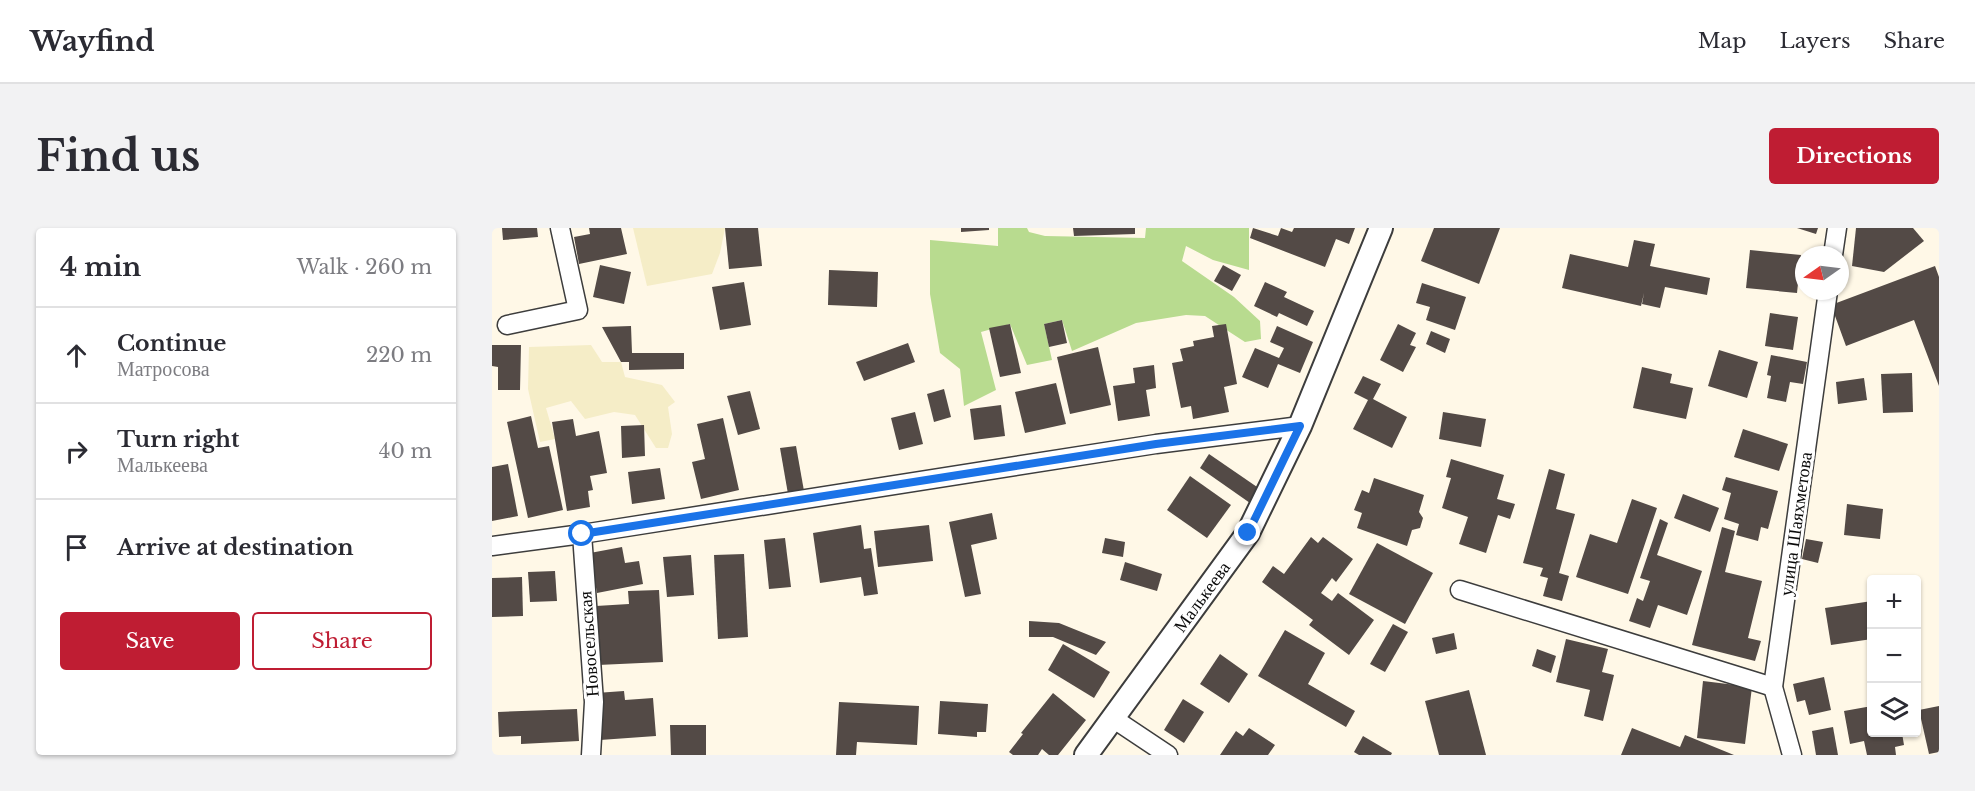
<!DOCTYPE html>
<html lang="en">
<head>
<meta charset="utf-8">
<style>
	body { margin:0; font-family:"Libre Baskerville",serif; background:#f2f2f3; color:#2b2b33 }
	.controls { position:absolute; right:18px; bottom:18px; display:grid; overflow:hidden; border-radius:6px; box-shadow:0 2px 4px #0004 }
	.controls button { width:54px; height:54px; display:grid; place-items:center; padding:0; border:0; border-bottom:2px solid #e1e1e2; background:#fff; color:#2b2b33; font:30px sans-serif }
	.compass { position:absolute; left:1303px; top:18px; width:54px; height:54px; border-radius:50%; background:#fff; box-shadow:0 2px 4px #0004; rotate:256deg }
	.stop { position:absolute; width:18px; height:18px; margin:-14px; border:4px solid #1a73e8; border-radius:50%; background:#fff }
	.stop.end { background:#1a73e8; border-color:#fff; box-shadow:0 2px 6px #0008 }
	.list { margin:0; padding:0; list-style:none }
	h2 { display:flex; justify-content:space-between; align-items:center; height:78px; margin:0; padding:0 24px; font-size:26px }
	h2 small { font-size:20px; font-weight:400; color:#7c7c81 }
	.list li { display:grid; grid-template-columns:39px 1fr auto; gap:18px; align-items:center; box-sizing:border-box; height:96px; padding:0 24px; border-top:2px solid #e1e1e2 }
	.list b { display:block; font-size:22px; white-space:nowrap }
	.list p { margin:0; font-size:20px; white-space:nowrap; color:#7c7c81 }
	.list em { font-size:20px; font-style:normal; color:#7c7c81 }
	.actions { display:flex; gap:12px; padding:18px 24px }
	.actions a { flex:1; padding:14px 0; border:2px solid #bf1d33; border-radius:6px; text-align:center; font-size:21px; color:#bf1d33 }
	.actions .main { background:#bf1d33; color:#fff }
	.icon { flex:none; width:33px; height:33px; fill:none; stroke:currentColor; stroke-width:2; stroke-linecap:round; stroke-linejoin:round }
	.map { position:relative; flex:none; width:1447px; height:527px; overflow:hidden; border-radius:6px }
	header { display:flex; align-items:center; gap:36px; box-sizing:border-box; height:84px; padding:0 30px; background:#fff; border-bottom:2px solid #e1e1e2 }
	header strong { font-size:28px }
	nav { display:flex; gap:33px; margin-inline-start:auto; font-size:21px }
	.intro { display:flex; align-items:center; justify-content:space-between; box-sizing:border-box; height:144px; padding:0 36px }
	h1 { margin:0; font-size:42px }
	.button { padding:15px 27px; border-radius:6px; background:#bf1d33; color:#fff; font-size:21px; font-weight:700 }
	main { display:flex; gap:36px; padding:0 36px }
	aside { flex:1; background:#fff; border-radius:6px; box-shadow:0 2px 4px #0004 }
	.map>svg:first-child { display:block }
	.farmland { fill:#f5edc7 }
	.forest { fill:#b8db8f }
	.building { fill:#534a46 }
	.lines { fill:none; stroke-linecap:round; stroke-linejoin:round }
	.minor-casing { stroke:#3d3d3d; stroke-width:21 }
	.tertiary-casing { stroke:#3d3d3d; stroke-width:26 }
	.minor { stroke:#fff; stroke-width:18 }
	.tertiary { stroke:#fff; stroke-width:22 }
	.route { stroke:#1a73e8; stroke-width:8 }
	.labels { text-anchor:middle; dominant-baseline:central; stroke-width:6; stroke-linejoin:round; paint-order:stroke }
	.street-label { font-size:18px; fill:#0a0a0a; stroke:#fff }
</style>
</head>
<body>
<header>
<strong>Wayfind</strong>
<nav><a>Map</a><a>Layers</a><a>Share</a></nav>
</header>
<div class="intro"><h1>Find us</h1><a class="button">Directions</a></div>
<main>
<aside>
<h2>4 min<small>Walk · 260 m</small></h2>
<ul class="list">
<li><svg class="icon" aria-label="ahead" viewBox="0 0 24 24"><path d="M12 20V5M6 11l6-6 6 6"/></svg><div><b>Continue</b><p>Матросова</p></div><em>220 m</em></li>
<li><svg class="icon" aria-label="right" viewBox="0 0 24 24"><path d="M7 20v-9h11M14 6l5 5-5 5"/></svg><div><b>Turn right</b><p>Малькеева</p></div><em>40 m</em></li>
<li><svg class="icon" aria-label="arrive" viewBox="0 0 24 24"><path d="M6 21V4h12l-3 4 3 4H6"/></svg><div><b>Arrive at destination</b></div></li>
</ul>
<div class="actions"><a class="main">Save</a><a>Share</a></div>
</aside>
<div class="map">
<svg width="1447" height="527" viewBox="0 0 1447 527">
	<rect width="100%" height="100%" fill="#fff8e7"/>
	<g class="farmland">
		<polygon points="141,0 233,0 228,25 220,46 155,58"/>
		<polygon points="99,117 110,134 129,134 133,149 170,157 183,174 176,179 180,206 176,220 164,220 143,187 122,184 93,191 79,173 54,180 63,211 48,214 36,161 37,119"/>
	</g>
	<polygon class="forest" points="506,0 535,0 537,4 553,8 653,10 654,0 757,0 757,42 721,32 694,18 690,33 742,69 768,93 769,111 753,114 713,88 694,87 644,95 580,123 570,92 552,96 560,132 535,137 518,96 489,104 504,162 472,178 468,141 448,125 438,66 438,12 506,18"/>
	<g class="building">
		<polygon points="10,0 45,0 46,9 11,12"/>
		<polygon points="97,0 129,0 135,26 87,36 82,9 98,6"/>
		<polygon points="233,0 266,0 270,38 237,41"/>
		<polygon points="469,0 497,0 497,2 469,4"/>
		<polygon points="581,0 643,0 643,6 582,8"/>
		<polygon points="761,0 786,8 789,0 800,4 802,0 863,0 857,16 844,11 833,39 758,10"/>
		<polygon points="942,0 1008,0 987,56 929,33"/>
		<polygon points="1305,0 1326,0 1324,6"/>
		<polygon points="1364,0 1421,0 1432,13 1392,44 1360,38"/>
		<polygon points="1142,12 1163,16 1158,38 1218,50 1215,67 1173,59 1168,80 1150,76 1152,65 1149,78 1070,60 1078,26 1136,39"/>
		<polygon points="1258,22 1309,27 1305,65 1254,60"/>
		<polygon points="108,37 139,44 132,76 101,69"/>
		<polygon points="731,37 749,47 740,63 722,53"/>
		<polygon points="1443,38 1447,49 1447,158 1422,92 1354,118 1339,77"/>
		<polygon points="337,42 386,44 385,79 336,77"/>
		<polygon points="252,54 259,97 228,102 220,59"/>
		<polygon points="773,54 795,64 792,69 822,83 815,98 787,85 785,89 762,78"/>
		<polygon points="930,55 974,69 963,102 934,92 938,79 924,75"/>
		<polygon points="1278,85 1306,89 1301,122 1273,118"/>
		<polygon points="570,92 575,115 557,119 552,96"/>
		<polygon points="518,96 529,145 508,149 497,100"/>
		<polygon points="734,96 745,156 732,159 737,184 701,191 699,178 689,180 680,135 691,133 688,121 702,118 701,113 722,109 720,98"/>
		<polygon points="906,96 924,105 918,117 924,119 911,144 888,132"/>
		<polygon points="139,98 140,125 192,125 192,141 137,142 137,134 129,134 110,99"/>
		<polygon points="785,98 821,114 808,145 786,136 776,160 750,149 763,120 787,130 792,120 778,114"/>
		<polygon points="939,103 958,111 953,125 934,116"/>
		<polygon points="416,115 423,134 372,153 364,134"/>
		<polygon points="0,117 29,117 28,162 6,162 6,139 0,138"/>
		<polygon points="606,119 619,177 578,186 565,129"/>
		<polygon points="1227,122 1266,134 1255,170 1216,158"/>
		<polygon points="1279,127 1315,134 1311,156 1298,154 1294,174 1275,170 1279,148 1275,147"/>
		<polygon points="662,137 664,160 654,162 658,188 626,193 621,158 643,155 641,140"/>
		<polygon points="1150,139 1180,146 1178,155 1201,160 1194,191 1141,180"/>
		<polygon points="1420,145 1421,184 1391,185 1389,146"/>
		<polygon points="871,148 889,156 881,171 915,189 900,220 861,201 876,172 862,165"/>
		<polygon points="1372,150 1375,172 1346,176 1344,154"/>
		<polygon points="564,155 574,196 533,205 523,164"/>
		<polygon points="452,161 459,189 442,194 435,166"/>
		<polygon points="258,163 268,201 246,207 235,168"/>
		<polygon points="509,177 513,208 482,212 478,181"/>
		<polygon points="423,184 431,216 407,222 399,190"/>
		<polygon points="951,184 994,191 989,219 947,211"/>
		<polygon points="39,188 46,220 57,218 71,282 36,290 15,194"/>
		<polygon points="231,190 247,262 209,271 200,234 213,231 205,196"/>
		<polygon points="81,191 84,208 107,203 115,245 98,248 101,262 96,263 98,279 75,283 60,194"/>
		<polygon points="152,197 153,228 130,230 129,198"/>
		<polygon points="1251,201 1296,216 1287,243 1242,229"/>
		<polygon points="304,218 312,263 296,266 288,220"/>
		<polygon points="717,226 768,261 758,275 708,240"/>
		<polygon points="959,231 1012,247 1005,271 1023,276 1018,291 1006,287 994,325 967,316 976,289 950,280 959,250 954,249"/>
		<polygon points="16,236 26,288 0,293 0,239"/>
		<polygon points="168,240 173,271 140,276 136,244"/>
		<polygon points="1057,241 1073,246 1064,281 1083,286 1067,345 1077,348 1070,373 1051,368 1056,350 1048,348 1051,340 1031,335"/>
		<polygon points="698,248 739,277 715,310 675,282"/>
		<polygon points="1234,249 1286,263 1276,301 1269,299 1266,313 1244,307 1247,296 1232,291 1239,265 1230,262"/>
		<polygon points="882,250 932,267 927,284 931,290 928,300 920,302 915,318 865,300 870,285 862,282 870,262 877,265"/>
		<polygon points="1191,266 1227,280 1218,304 1182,290"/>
		<polygon points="1140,271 1165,280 1136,366 1084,349 1098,306 1125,315"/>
		<polygon points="1355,276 1391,281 1388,311 1352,307"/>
		<polygon points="500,285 505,311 479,317 489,366 473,369 457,294"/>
		<polygon points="1168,291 1176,295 1165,327 1210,343 1195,387 1166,377 1158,400 1137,393 1145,370 1151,373 1158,353 1148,350"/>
		<polygon points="369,297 372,321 379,320 386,366 372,368 369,349 328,355 321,305"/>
		<polygon points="437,297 441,333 386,339 382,303"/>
		<polygon points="1230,299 1243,303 1233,344 1270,353 1256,410 1269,413 1263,433 1200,417"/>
		<polygon points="819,309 826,315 831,309 861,331 844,354 840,350 829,365 840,373 846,365 882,392 857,427 817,397 821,392 770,354 781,338 792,346"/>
		<polygon points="293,310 299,359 277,361 272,312"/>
		<polygon points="613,310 633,314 631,329 610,325"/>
		<polygon points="1314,311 1331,314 1326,335 1310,331"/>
		<polygon points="885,315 941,345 913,396 857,366"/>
		<polygon points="130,319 133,335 147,333 151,356 105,365 98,325"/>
		<polygon points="252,326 256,409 226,411 222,327"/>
		<polygon points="199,327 202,367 175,369 171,329"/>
		<polygon points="633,334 670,346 665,363 628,352"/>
		<polygon points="63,343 65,373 38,374 36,344"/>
		<polygon points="30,349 31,388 0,389 0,350"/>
		<polygon points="167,362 171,434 106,437 104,378 137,376 136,363"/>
		<polygon points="1380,373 1380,411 1339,417 1333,380"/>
		<polygon points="537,393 567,395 614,414 604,427 561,409 537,409"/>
		<polygon points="901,396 916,404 893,444 878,436"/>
		<polygon points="793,402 833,425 816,456 863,483 854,499 766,448"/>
		<polygon points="962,405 965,421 944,426 940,410"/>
		<polygon points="1074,411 1116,421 1110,444 1122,447 1111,493 1092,488 1098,462 1064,454"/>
		<polygon points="571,416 618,444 602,470 556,442"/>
		<polygon points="1045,421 1064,428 1059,445 1040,438"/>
		<polygon points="728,426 756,446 737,475 708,456"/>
		<polygon points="1332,449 1339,482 1317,487 1313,472 1305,474 1301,456"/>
		<polygon points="1211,453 1260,459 1253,516 1205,510"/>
		<polygon points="977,462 994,527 947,527 933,473"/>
		<polygon points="132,463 133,472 161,470 164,508 108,512 104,465"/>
		<polygon points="561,465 594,492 566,527 557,527 550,521 546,527 521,527 517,524 531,506 529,505"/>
		<polygon points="691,471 712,484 692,515 672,502"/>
		<polygon points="448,473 496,476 494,504 485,504 485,509 446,506"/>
		<polygon points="347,474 427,478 425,517 365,514 364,527 344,527"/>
		<polygon points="1380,478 1380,505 1410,505 1412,517 1403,519 1404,527 1375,527 1372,513 1358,516 1352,483"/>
		<polygon points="1447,478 1447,524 1437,526 1427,482"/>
		<polygon points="85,481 87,513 29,516 29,508 7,509 6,484"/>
		<polygon points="178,497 214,497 214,527 179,527"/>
		<polygon points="1341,499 1346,527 1324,527 1320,503"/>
		<polygon points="757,500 783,517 776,527 728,527 744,503 751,508"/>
		<polygon points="1140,500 1188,519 1193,507 1242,527 1129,527"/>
		<polygon points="871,508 900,525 899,527 867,527 862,524"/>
	</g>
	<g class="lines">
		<g class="minor-casing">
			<g id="minor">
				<polyline points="1341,27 1345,0"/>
				<polyline points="15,97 86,82 68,0"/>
				<polyline points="90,306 102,474 99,527"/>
				<polyline points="0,318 90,306 664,216 808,198"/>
				<polyline points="968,362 1281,459"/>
				<polyline points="622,491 676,527"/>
				<polyline points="1300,527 1281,459 1336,63"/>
			</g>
		</g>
		<g class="tertiary-casing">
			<polyline id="tertiary" points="594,527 756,305 808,198 889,0"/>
		</g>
		<use href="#minor" class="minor"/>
		<use href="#tertiary" class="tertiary"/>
	</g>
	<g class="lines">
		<polyline class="route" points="90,306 664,216 808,198 756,305"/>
	</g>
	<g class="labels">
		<g class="street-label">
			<text transform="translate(1304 296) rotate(-82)">улица Шаяхметова</text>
			<text transform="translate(710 369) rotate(-54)">Малькеева</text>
			<text transform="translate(97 416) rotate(-94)">Новосельская</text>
		</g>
	</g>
</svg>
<div class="controls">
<button>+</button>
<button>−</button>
<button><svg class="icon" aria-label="layers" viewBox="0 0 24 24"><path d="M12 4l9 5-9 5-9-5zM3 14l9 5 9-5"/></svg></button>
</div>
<svg class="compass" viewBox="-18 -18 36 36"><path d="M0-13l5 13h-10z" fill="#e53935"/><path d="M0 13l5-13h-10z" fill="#7c7c81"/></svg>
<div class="stop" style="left:90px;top:306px"></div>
<div class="stop end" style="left:756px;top:305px"></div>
</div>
</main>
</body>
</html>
